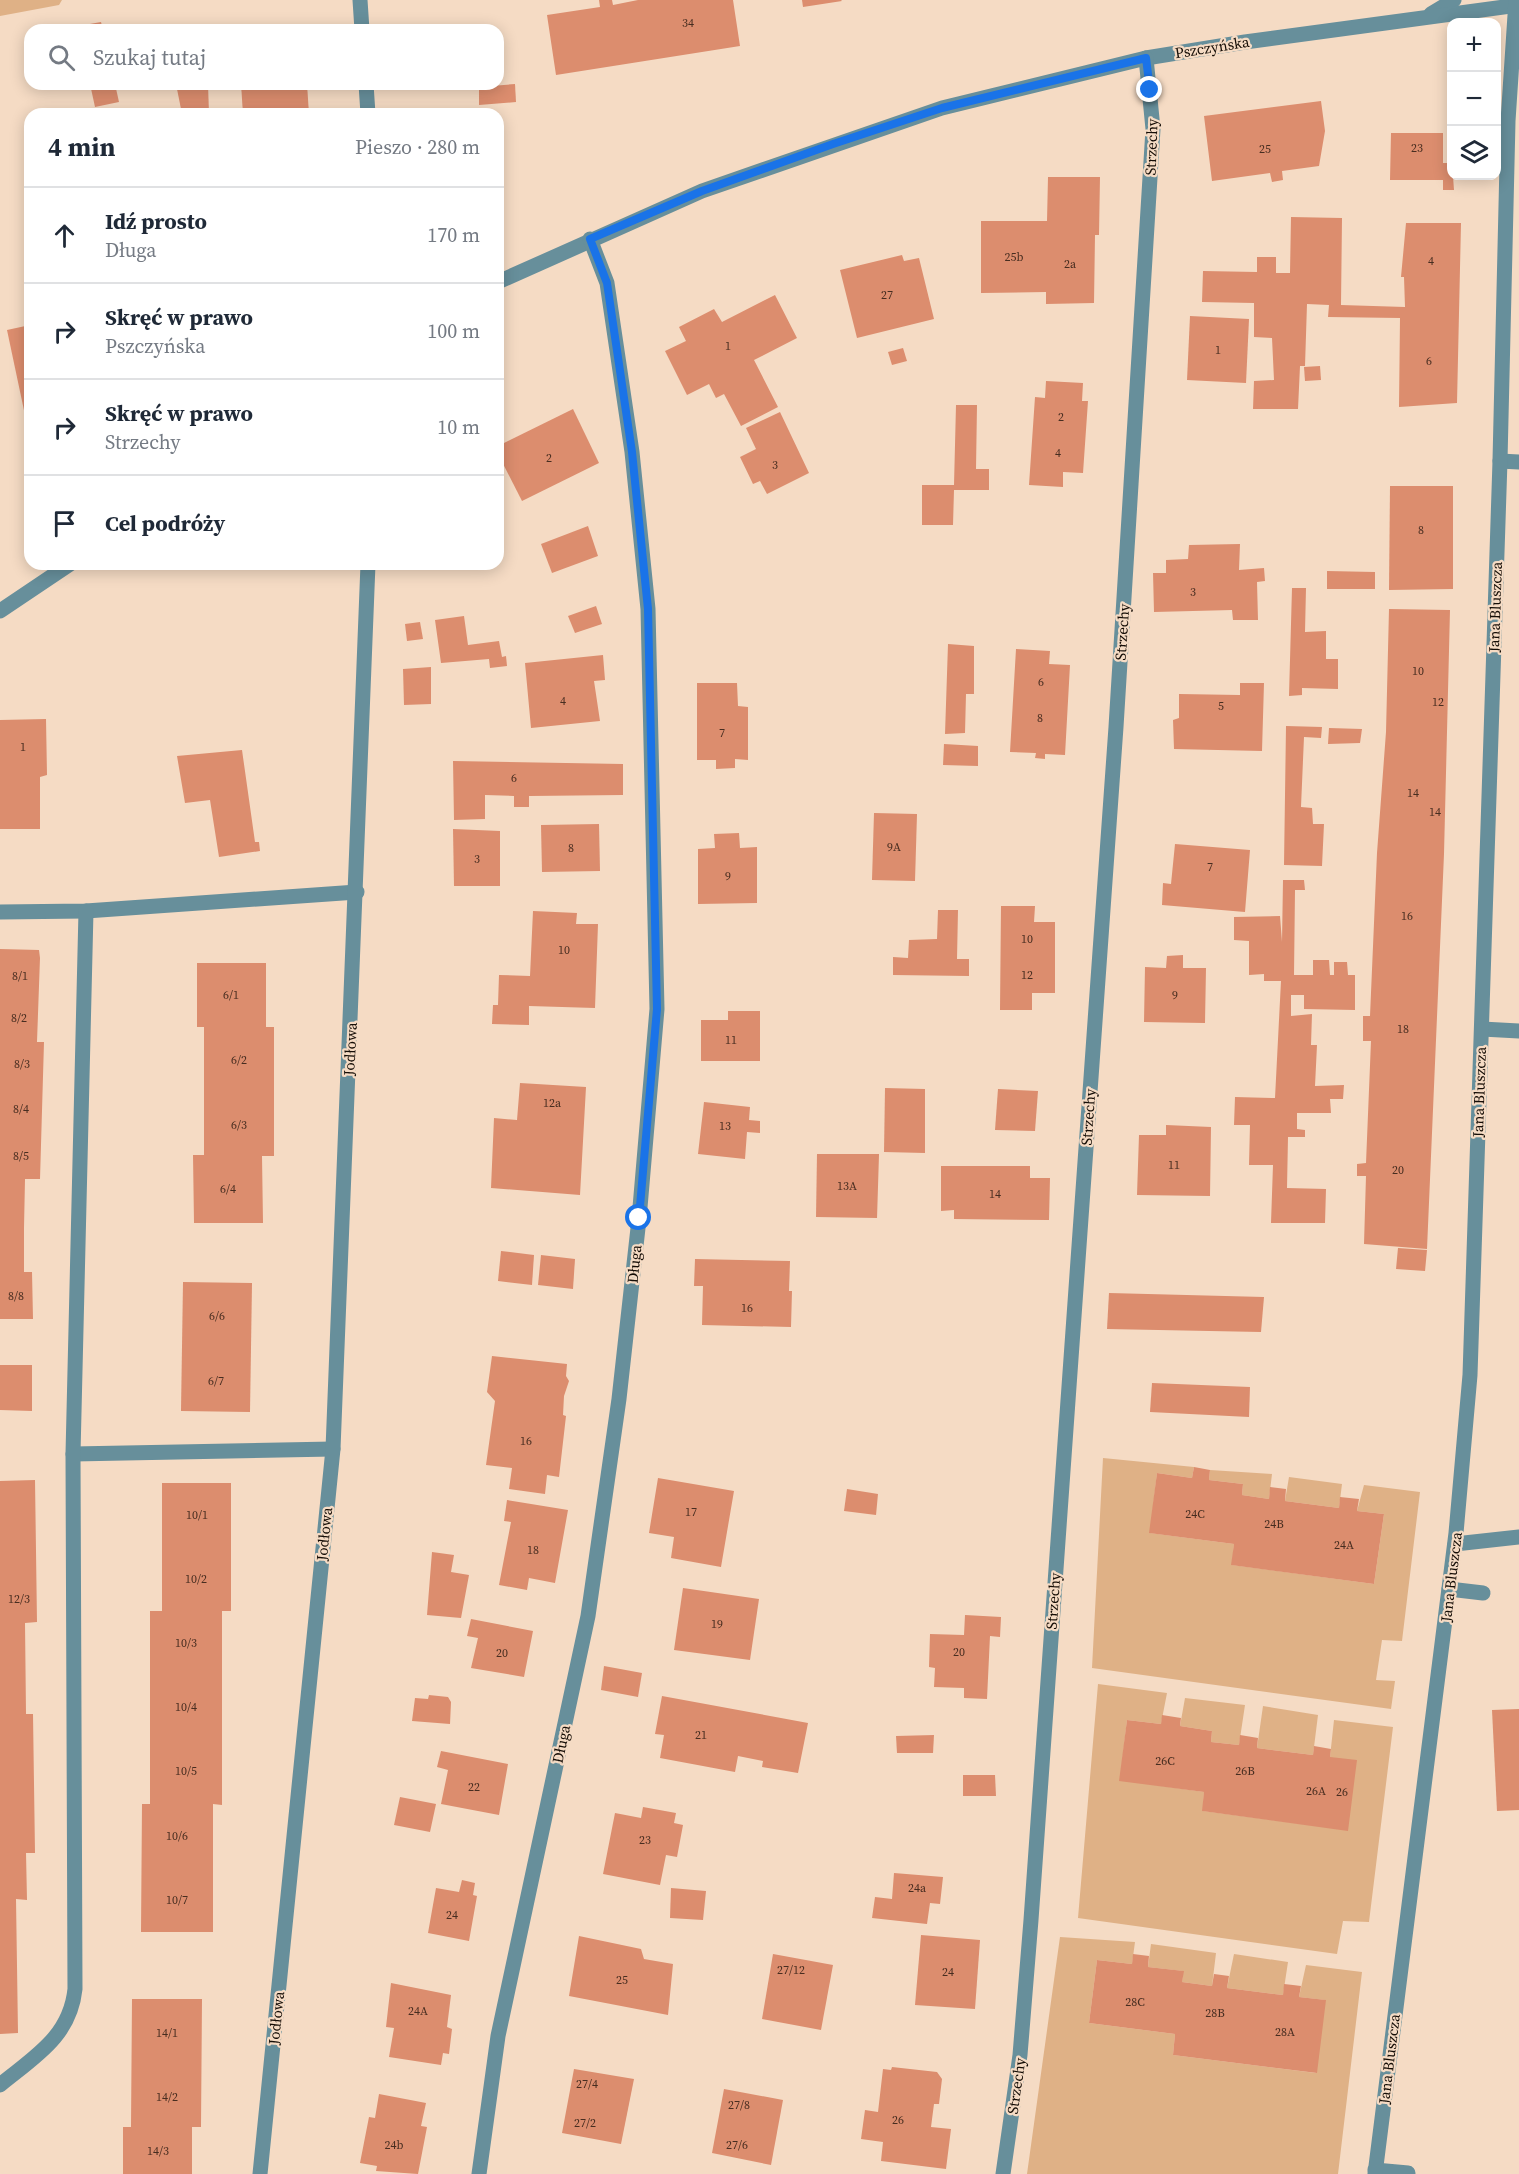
<!DOCTYPE html>
<html lang="pl">
<head>
<meta charset="utf-8">
<style>
	body { margin:0; font-family:"Source Serif 4",serif; background:#f2f2f3; color:#1f2937 }
	.controls { position:absolute; right:18px; top:18px; display:grid; overflow:hidden; border-radius:12px; box-shadow:0 3px 15px #0003 }
	.controls button { width:54px; height:54px; display:grid; place-items:center; padding:0; border:0; border-bottom:2px solid #e0e1e3; background:#fff; color:#1f2937; font:30px sans-serif }
	.stop { position:absolute; width:18px; height:18px; margin:-14px; border:4px solid #1a73e8; border-radius:50%; background:#fff }
	.stop.end { background:#1a73e8; border-color:#fff; box-shadow:0 2px 6px #0008 }
	.list { margin:0; padding:0; list-style:none }
	h2 { display:flex; justify-content:space-between; align-items:center; height:78px; margin:0; padding:0 24px; font-size:26px }
	h2 small { font-size:20px; font-weight:400; color:#747a83 }
	.list li { display:grid; grid-template-columns:39px 1fr auto; gap:18px; align-items:center; box-sizing:border-box; height:96px; padding:0 24px; border-top:2px solid #e0e1e3 }
	.list b { display:block; font-size:22px; white-space:nowrap }
	.list p { margin:0; font-size:20px; white-space:nowrap; color:#747a83 }
	.list em { font-size:20px; font-style:normal; color:#747a83 }
	.icon { flex:none; width:33px; height:33px; fill:none; stroke:currentColor; stroke-width:2; stroke-linecap:round; stroke-linejoin:round }
	.map { position:relative; flex:none; width:1519px; height:2174px; overflow:hidden }
	.search { position:absolute; background:#fff; box-shadow:0 3px 15px #0003; left:24px; top:24px; width:480px; height:66px; display:flex; align-items:center; gap:15px; box-sizing:border-box; padding:0 21px; border-radius:18px; color:#747a83; font-size:22px }
	.panel { position:absolute; background:#fff; box-shadow:0 3px 15px #0003; left:24px; top:108px; width:480px; height:462px; border-radius:18px }
	.map>svg:first-child { display:block }
	.green { fill:#dfb186 }
	.building { fill:#dc8d6e }
	.lines { fill:none; stroke-linecap:round; stroke-linejoin:round }
	.minor { stroke:#678f9b; stroke-width:15 }
	.route { stroke:#1a73e8; stroke-width:8 }
	.labels { text-anchor:middle; dominant-baseline:central; stroke-width:4.5; stroke-linejoin:round; paint-order:stroke }
	.number-label { font-size:12px; fill:#472d20 }
	.street-label { font-size:15px; fill:#150d06; stroke:#f5dbc4 }
</style>
</head>
<body>
<div class="map">
<svg width="1519" height="2174" viewBox="0 0 1519 2174">
	<rect width="100%" height="100%" fill="#f5dbc4"/>
	<g class="green">
		<polygon points="0,0 62,0 59,5 0,16"/>
		<polygon points="1103,1458 1194,1467 1192,1478 1157,1473 1150,1533 1234,1544 1232,1565 1374,1584 1384,1514 1357,1511 1364,1485 1420,1492 1402,1641 1382,1640 1376,1680 1395,1681 1391,1709 1092,1668"/>
		<polygon points="1210,1470 1272,1474 1269,1499 1242,1495 1243,1484 1209,1480"/>
		<polygon points="1289,1477 1342,1484 1339,1508 1285,1501"/>
		<polygon points="1098,1684 1167,1693 1161,1724 1127,1720 1120,1780 1204,1792 1203,1811 1348,1830 1330,1757 1334,1720 1393,1727 1369,1922 1343,1921 1337,1954 1078,1918"/>
		<polygon points="1185,1698 1245,1705 1239,1745 1211,1742 1212,1731 1180,1726"/>
		<polygon points="1263,1706 1318,1715 1313,1755 1257,1748"/>
		<polygon points="1060,1937 1135,1942 1132,1964 1097,1960 1089,2023 1175,2034 1173,2055 1316,2073 1325,2000 1299,1997 1306,1965 1362,1972 1338,2174 1027,2174"/>
		<polygon points="1151,1944 1216,1953 1212,1986 1182,1982 1183,1971 1148,1967"/>
		<polygon points="1234,1954 1288,1962 1283,1995 1227,1988"/>
	</g>
	<g class="building">
		<polygon points="599,0 612,0 613,5 638,0 733,0 740,46 556,75 547,15 600,7"/>
		<polygon points="802,0 841,0 842,1 803,7"/>
		<polygon points="101,22 103,30 73,30 73,27"/>
		<polygon points="90,84 115,84 119,102 95,107"/>
		<polygon points="176,84 208,84 209,114 182,114"/>
		<polygon points="241,84 307,84 309,114 243,114"/>
		<polygon points="515,84 516,102 479,105 479,87"/>
		<polygon points="1321,101 1325,131 1319,166 1282,171 1283,180 1272,182 1270,173 1212,181 1204,116"/>
		<polygon points="1391,133 1443,133 1443,163 1452,163 1454,190 1443,190 1443,180 1390,180"/>
		<polygon points="1048,177 1100,177 1099,235 1095,235 1094,303 1046,304 1046,292 981,293 981,221 1047,221"/>
		<polygon points="1291,217 1342,218 1341,305 1405,307 1404,277 1401,277 1406,223 1461,223 1457,403 1399,407 1400,318 1328,317 1329,305 1307,304 1305,366 1300,366 1298,409 1253,409 1254,381 1274,380 1272,338 1254,337 1254,303 1202,302 1203,271 1257,272 1257,257 1276,257 1276,273 1290,273"/>
		<polygon points="902,255 904,261 919,258 934,319 857,338 840,270"/>
		<polygon points="775,295 797,338 754,360 778,407 741,426 724,394 716,398 709,384 687,395 665,351 686,341 679,327 714,309 722,322"/>
		<polygon points="1190,316 1249,319 1246,383 1187,380"/>
		<polygon points="30,325 30,434 29,434 7,330"/>
		<polygon points="903,348 907,361 892,365 888,352"/>
		<polygon points="1320,366 1321,380 1305,381 1304,367"/>
		<polygon points="1046,381 1083,383 1082,401 1088,401 1083,473 1063,472 1063,487 1029,485 1035,397 1045,398"/>
		<polygon points="956,405 977,405 976,469 989,469 989,490 954,490 953,525 922,525 922,485 954,485"/>
		<polygon points="573,409 599,463 522,501 498,454 498,446"/>
		<polygon points="780,412 809,473 767,494 760,481 753,484 740,457 756,449 746,428"/>
		<polygon points="1390,486 1453,486 1453,589 1389,590"/>
		<polygon points="588,526 598,556 552,573 541,544"/>
		<polygon points="1240,544 1239,570 1264,568 1265,581 1257,582 1258,620 1233,620 1232,610 1154,612 1153,573 1166,573 1166,560 1188,559 1189,545"/>
		<polygon points="1327,571 1375,572 1375,589 1327,589"/>
		<polygon points="1292,588 1306,588 1305,632 1326,631 1326,659 1338,659 1338,689 1302,688 1302,695 1289,696"/>
		<polygon points="596,606 602,624 575,633 568,616"/>
		<polygon points="1389,609 1450,610 1444,854 1427,1249 1364,1244 1366,1176 1357,1176 1357,1164 1366,1163 1371,1041 1363,1041 1363,1016 1370,1016 1377,853 1386,732"/>
		<polygon points="464,616 468,645 499,641 502,657 506,656 507,666 490,668 489,659 441,663 435,620"/>
		<polygon points="420,622 423,639 407,641 405,624"/>
		<polygon points="948,644 974,646 974,694 966,694 965,733 945,734"/>
		<polygon points="1016,649 1050,651 1049,664 1070,665 1065,755 1045,754 1045,759 1035,758 1036,753 1010,752"/>
		<polygon points="603,655 605,680 594,681 600,721 531,728 525,663"/>
		<polygon points="431,667 431,704 404,705 403,669"/>
		<polygon points="697,683 737,683 738,706 748,707 748,760 735,759 735,768 716,769 716,760 697,760"/>
		<polygon points="1240,683 1264,683 1262,751 1174,749 1173,720 1179,718 1179,694 1240,695"/>
		<polygon points="46,719 47,775 40,777 40,829 0,829 0,720"/>
		<polygon points="1286,726 1322,727 1321,738 1304,737 1301,807 1312,808 1313,824 1324,824 1322,866 1284,865"/>
		<polygon points="1329,728 1362,729 1360,743 1328,744"/>
		<polygon points="944,744 978,746 978,766 943,765"/>
		<polygon points="242,750 255,842 259,842 260,851 219,857 210,800 185,803 177,756"/>
		<polygon points="453,761 623,764 623,795 529,796 529,807 514,807 514,796 485,795 485,819 454,820"/>
		<polygon points="874,813 917,814 915,881 872,880"/>
		<polygon points="599,824 600,871 542,872 541,825"/>
		<polygon points="453,829 500,831 500,886 454,886"/>
		<polygon points="739,833 740,848 757,847 757,903 698,904 698,849 715,848 714,834"/>
		<polygon points="1175,844 1250,850 1245,912 1162,905 1163,883 1171,884"/>
		<polygon points="1283,880 1304,880 1305,890 1295,890 1294,975 1313,975 1313,960 1329,960 1330,975 1334,975 1334,962 1347,962 1348,975 1355,975 1355,1010 1304,1009 1304,995 1291,995 1291,1016 1312,1014 1311,1045 1317,1045 1315,1086 1344,1085 1343,1099 1330,1099 1331,1113 1297,1113 1297,1129 1305,1130 1305,1137 1288,1137 1287,1188 1326,1189 1325,1223 1271,1223 1273,1165 1249,1165 1250,1125 1234,1125 1235,1097 1275,1098 1281,981 1264,981 1264,974 1249,975 1249,941 1234,940 1234,917 1280,916 1282,942"/>
		<polygon points="1001,906 1035,906 1034,922 1055,922 1055,993 1032,993 1032,1010 1000,1010"/>
		<polygon points="938,910 958,910 957,959 969,959 969,976 893,975 893,957 908,958 909,940 937,939"/>
		<polygon points="533,911 577,913 576,924 598,924 595,1008 529,1006 529,1025 492,1024 493,1005 498,1005 499,975 530,976"/>
		<polygon points="0,949 39,950 40,958 37,1042 44,1042 40,1179 25,1179 24,1228 24,1272 32,1272 33,1319 0,1319"/>
		<polygon points="1183,955 1183,968 1206,968 1205,1023 1144,1022 1145,967 1166,968 1167,956"/>
		<polygon points="197,963 266,963 266,1027 274,1027 274,1156 262,1156 263,1223 194,1223 193,1155 204,1155 204,1027 197,1027"/>
		<polygon points="728,1011 760,1011 760,1061 701,1061 701,1020 728,1020"/>
		<polygon points="520,1083 586,1087 580,1195 491,1188 494,1118 517,1120"/>
		<polygon points="885,1088 925,1089 925,1153 884,1152"/>
		<polygon points="998,1089 1038,1091 1035,1131 995,1130"/>
		<polygon points="704,1102 750,1107 749,1120 760,1121 760,1133 747,1132 745,1159 698,1154"/>
		<polygon points="1166,1125 1211,1127 1210,1196 1137,1195 1139,1135 1166,1135"/>
		<polygon points="817,1154 879,1154 877,1218 816,1217"/>
		<polygon points="941,1166 1030,1166 1030,1178 1050,1178 1049,1220 954,1219 954,1210 941,1211"/>
		<polygon points="1398,1248 1427,1250 1425,1271 1396,1269"/>
		<polygon points="501,1251 534,1255 532,1285 498,1281"/>
		<polygon points="541,1255 575,1259 573,1289 538,1285"/>
		<polygon points="695,1259 790,1261 789,1291 792,1291 791,1327 702,1325 703,1286 694,1286"/>
		<polygon points="183,1282 252,1283 250,1412 181,1411"/>
		<polygon points="1109,1293 1264,1297 1261,1332 1107,1329"/>
		<polygon points="492,1356 567,1364 566,1376 569,1381 564,1396 563,1415 566,1416 559,1477 547,1475 545,1494 509,1489 512,1468 486,1465 495,1401 487,1392"/>
		<polygon points="0,1365 32,1365 32,1411 0,1410"/>
		<polygon points="1152,1383 1250,1387 1249,1417 1150,1412"/>
		<polygon points="1194,1467 1210,1470 1209,1480 1243,1484 1242,1495 1269,1499 1270,1487 1286,1489 1285,1501 1339,1508 1340,1497 1359,1499 1357,1511 1384,1514 1374,1584 1231,1565 1234,1544 1149,1533 1157,1473 1192,1478"/>
		<polygon points="658,1478 734,1491 721,1567 671,1558 674,1537 649,1533"/>
		<polygon points="35,1480 37,1622 25,1623 26,1714 33,1714 35,1853 26,1853 27,1900 16,1899 18,2033 0,2034 0,1481"/>
		<polygon points="162,1483 231,1483 231,1611 222,1611 222,1805 213,1804 213,1932 141,1932 142,1804 150,1804 150,1611 162,1611"/>
		<polygon points="847,1489 878,1494 876,1515 844,1511"/>
		<polygon points="507,1500 568,1510 555,1583 529,1578 527,1590 499,1585 511,1522 504,1521"/>
		<polygon points="432,1552 454,1555 451,1572 469,1575 461,1618 427,1615"/>
		<polygon points="683,1588 759,1599 750,1660 674,1650"/>
		<polygon points="965,1615 1001,1617 1000,1637 990,1636 987,1699 964,1698 964,1688 934,1687 935,1668 929,1667 930,1634 964,1635"/>
		<polygon points="471,1619 533,1631 524,1677 471,1668 478,1638 467,1636"/>
		<polygon points="604,1666 642,1673 638,1697 601,1690"/>
		<polygon points="429,1695 448,1697 451,1702 450,1724 412,1721 415,1698 428,1699"/>
		<polygon points="662,1696 808,1723 798,1773 762,1767 763,1761 738,1756 735,1772 660,1758 664,1735 655,1734"/>
		<polygon points="1519,1709 1519,1810 1497,1811 1492,1710"/>
		<polygon points="1162,1715 1181,1718 1180,1726 1212,1731 1211,1742 1239,1745 1240,1735 1258,1738 1257,1748 1313,1755 1314,1746 1331,1749 1330,1757 1357,1760 1348,1831 1202,1811 1204,1792 1119,1781 1127,1720 1161,1724"/>
		<polygon points="934,1735 933,1753 897,1753 896,1736"/>
		<polygon points="441,1751 508,1764 499,1815 441,1804 448,1770 437,1767"/>
		<polygon points="963,1775 995,1775 996,1796 963,1796"/>
		<polygon points="400,1797 436,1804 430,1832 394,1825"/>
		<polygon points="643,1807 676,1813 674,1823 683,1825 677,1857 666,1855 660,1885 603,1874 615,1813 641,1818"/>
		<polygon points="894,1873 943,1877 940,1904 930,1903 927,1924 872,1918 875,1897 892,1899"/>
		<polygon points="462,1880 475,1883 473,1895 477,1896 469,1941 428,1933 436,1888 459,1892"/>
		<polygon points="671,1888 706,1891 703,1920 670,1918"/>
		<polygon points="921,1935 980,1940 975,2009 915,2005"/>
		<polygon points="579,1936 641,1949 644,1959 673,1964 668,2015 569,1996"/>
		<polygon points="773,1954 833,1965 821,2030 762,2019"/>
		<polygon points="1133,1954 1149,1956 1148,1967 1184,1971 1182,1982 1212,1986 1214,1974 1229,1976 1227,1988 1283,1995 1284,1984 1293,1985 1301,1986 1299,1997 1326,2000 1317,2073 1173,2055 1175,2034 1089,2023 1097,1960 1132,1964"/>
		<polygon points="391,1983 451,1995 447,2027 452,2029 449,2054 443,2053 441,2065 389,2057 394,2028 386,2027"/>
		<polygon points="132,1999 202,1999 201,2127 192,2127 192,2174 123,2174 123,2127 131,2127"/>
		<polygon points="892,2067 937,2072 942,2079 939,2104 934,2104 931,2127 951,2129 946,2169 881,2161 883,2142 861,2139 865,2110 878,2112 883,2069 891,2070"/>
		<polygon points="574,2069 634,2079 621,2144 562,2133"/>
		<polygon points="724,2089 783,2100 771,2165 712,2153"/>
		<polygon points="379,2094 426,2103 421,2126 427,2127 418,2174 376,2171 377,2166 360,2163 369,2117 375,2118"/>
	</g>
	<g class="lines">
		<g class="minor">
			<polyline points="360,0 362,30"/>
			<polyline points="1431,14 1454,0"/>
			<polyline points="366,84 368,114"/>
			<polyline points="498,282 702,191 942,108 1146,58 1245,42 1519,5"/>
			<polyline points="1500,461 1519,462"/>
			<polyline points="0,611 70,564"/>
			<polyline points="0,912 86,911 357,892"/>
			<polyline points="1482,1029 1519,1031"/>
			<polyline points="73,1454 333,1449"/>
			<polyline points="1455,1544 1519,1537"/>
			<polyline points="1449,1589 1483,1593"/>
			<path d="M0,2085C34,2057 70,2037 75,1989L73,1454L86,911"/>
			<polyline points="1375,2170 1408,2173"/>
			<polyline points="260,2174 333,1449 368,564"/>
			<polyline points="479,2174 498,2036 588,1616 619,1399 639,1219 657,1009 648,609 632,452 607,283 590,239"/>
			<polyline points="1003,2174 1020,2055 1031,1920 1116,727 1153,129 1146,58"/>
			<polyline points="1375,2174 1456,1533 1470,1375 1500,461 1508,121 1516,0"/>
		</g>
	</g>
	<g class="lines">
		<polyline class="route" points="639,1218 657,1009 648,609 632,452 607,283 590,239 702,191 833,144 942,108 1146,58 1150,90"/>
	</g>
	<g class="labels">
		<g class="number-label">
			<text x="688" y="23">34</text>
			<text x="1417" y="148">23</text>
			<text x="1265" y="149">25</text>
			<text x="1014" y="257">25b</text>
			<text x="1431" y="261">4</text>
			<text x="1070" y="264">2a</text>
			<text x="887" y="295">27</text>
			<text x="728" y="346">1</text>
			<text x="1218" y="350">1</text>
			<text x="1429" y="361">6</text>
			<text x="1061" y="417">2</text>
			<text x="1058" y="453">4</text>
			<text x="549" y="458">2</text>
			<text x="775" y="465">3</text>
			<text x="1421" y="530">8</text>
			<text x="1193" y="592">3</text>
			<text x="1418" y="671">10</text>
			<text x="1041" y="682">6</text>
			<text x="563" y="701">4</text>
			<text x="1438" y="702">12</text>
			<text x="1221" y="706">5</text>
			<text x="1040" y="718">8</text>
			<text x="722" y="733">7</text>
			<text x="23" y="747">1</text>
			<text x="514" y="778">6</text>
			<text x="1413" y="793">14</text>
			<text x="1435" y="812">14</text>
			<text x="894" y="847">9A</text>
			<text x="571" y="848">8</text>
			<text x="477" y="859">3</text>
			<text x="1210" y="867">7</text>
			<text x="728" y="876">9</text>
			<text x="1407" y="916">16</text>
			<text x="1027" y="939">10</text>
			<text x="564" y="950">10</text>
			<text x="1027" y="975">12</text>
			<text x="20" y="976">8/1</text>
			<text x="231" y="995">6/1</text>
			<text x="1175" y="995">9</text>
			<text x="19" y="1018">8/2</text>
			<text x="1403" y="1029">18</text>
			<text x="731" y="1040">11</text>
			<text x="239" y="1060">6/2</text>
			<text x="22" y="1064">8/3</text>
			<text x="552" y="1103">12a</text>
			<text x="21" y="1109">8/4</text>
			<text x="239" y="1125">6/3</text>
			<text x="725" y="1126">13</text>
			<text x="21" y="1156">8/5</text>
			<text x="1174" y="1165">11</text>
			<text x="1398" y="1170">20</text>
			<text x="847" y="1186">13A</text>
			<text x="228" y="1189">6/4</text>
			<text x="995" y="1194">14</text>
			<text x="16" y="1296">8/8</text>
			<text x="747" y="1308">16</text>
			<text x="217" y="1316">6/6</text>
			<text x="216" y="1381">6/7</text>
			<text x="526" y="1441">16</text>
			<text x="691" y="1512">17</text>
			<text x="1195" y="1514">24C</text>
			<text x="197" y="1515">10/1</text>
			<text x="1274" y="1524">24B</text>
			<text x="1344" y="1545">24A</text>
			<text x="533" y="1550">18</text>
			<text x="196" y="1579">10/2</text>
			<text x="19" y="1599">12/3</text>
			<text x="717" y="1624">19</text>
			<text x="186" y="1643">10/3</text>
			<text x="959" y="1652">20</text>
			<text x="502" y="1653">20</text>
			<text x="186" y="1707">10/4</text>
			<text x="701" y="1735">21</text>
			<text x="1165" y="1761">26C</text>
			<text x="186" y="1771">10/5</text>
			<text x="1245" y="1771">26B</text>
			<text x="474" y="1787">22</text>
			<text x="1316" y="1791">26A</text>
			<text x="1342" y="1792">26</text>
			<text x="177" y="1836">10/6</text>
			<text x="645" y="1840">23</text>
			<text x="917" y="1888">24a</text>
			<text x="177" y="1900">10/7</text>
			<text x="452" y="1915">24</text>
			<text x="791" y="1970">27/12</text>
			<text x="948" y="1972">24</text>
			<text x="622" y="1980">25</text>
			<text x="1135" y="2002">28C</text>
			<text x="418" y="2011">24A</text>
			<text x="1215" y="2013">28B</text>
			<text x="1285" y="2032">28A</text>
			<text x="167" y="2033">14/1</text>
			<text x="587" y="2084">27/4</text>
			<text x="167" y="2097">14/2</text>
			<text x="739" y="2105">27/8</text>
			<text x="898" y="2120">26</text>
			<text x="585" y="2123">27/2</text>
			<text x="394" y="2145">24b</text>
			<text x="737" y="2145">27/6</text>
			<text x="158" y="2151">14/3</text>
		</g>
		<g class="street-label">
			<text transform="translate(1212 47) rotate(-9)">Pszczyńska</text>
			<text transform="translate(1151 147) rotate(-88)">Strzechy</text>
			<text transform="translate(1495 607) rotate(-88)">Jana Bluszcza</text>
			<text transform="translate(1122 632) rotate(-86)">Strzechy</text>
			<text transform="translate(350 1049) rotate(-87)">Jodłowa</text>
			<text transform="translate(1479 1092) rotate(-88)">Jana Bluszcza</text>
			<text transform="translate(1088 1117) rotate(-86)">Strzechy</text>
			<text transform="translate(634 1264) rotate(-84)">Długa</text>
			<text transform="translate(324 1534) rotate(-84)">Jodłowa</text>
			<text transform="translate(1451 1577) rotate(-83)">Jana Bluszcza</text>
			<text transform="translate(1053 1601) rotate(-86)">Strzechy</text>
			<text transform="translate(561 1744) rotate(-78)">Długa</text>
			<text transform="translate(276 2018) rotate(-84)">Jodłowa</text>
			<text transform="translate(1389 2059) rotate(-83)">Jana Bluszcza</text>
			<text transform="translate(1016 2086) rotate(-82)">Strzechy</text>
		</g>
	</g>
</svg>
<div class="controls">
<button>+</button>
<button>−</button>
<button><svg class="icon" aria-label="layers" viewBox="0 0 24 24"><path d="M12 4l9 5-9 5-9-5zM3 14l9 5 9-5"/></svg></button>
</div>
<div class="stop" style="left:639px;top:1218px"></div>
<div class="stop end" style="left:1150px;top:90px"></div>
<div class="search"><svg class="icon" aria-label="search" viewBox="0 0 24 24"><circle cx="10" cy="10" r="6"/><path d="M15 15l6 6"/></svg>Szukaj tutaj</div>
<section class="panel">
<h2>4 min<small>Pieszo · 280 m</small></h2>
<ul class="list">
<li><svg class="icon" aria-label="ahead" viewBox="0 0 24 24"><path d="M12 20V5M6 11l6-6 6 6"/></svg><div><b>Idź prosto</b><p>Długa</p></div><em>170 m</em></li>
<li><svg class="icon" aria-label="right" viewBox="0 0 24 24"><path d="M7 20v-9h11M14 6l5 5-5 5"/></svg><div><b>Skręć w prawo</b><p>Pszczyńska</p></div><em>100 m</em></li>
<li><svg class="icon" aria-label="right" viewBox="0 0 24 24"><path d="M7 20v-9h11M14 6l5 5-5 5"/></svg><div><b>Skręć w prawo</b><p>Strzechy</p></div><em>10 m</em></li>
<li><svg class="icon" aria-label="arrive" viewBox="0 0 24 24"><path d="M6 21V4h12l-3 4 3 4H6"/></svg><div><b>Cel podróży</b></div></li>
</ul>
</section>
</div>
</body>
</html>
